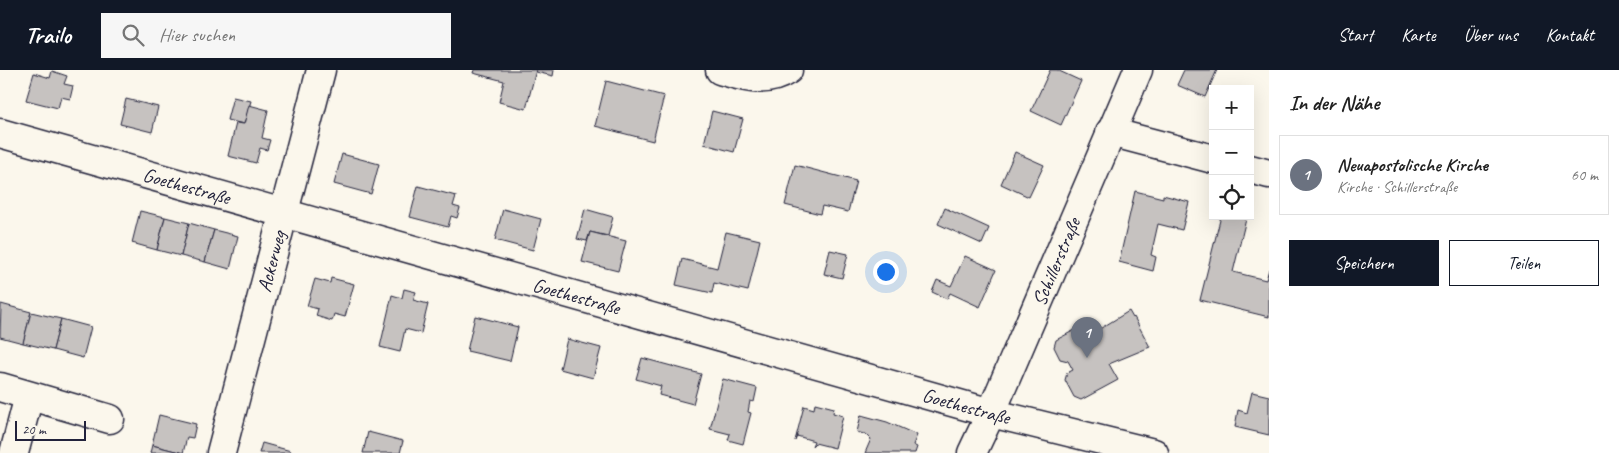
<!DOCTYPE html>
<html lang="de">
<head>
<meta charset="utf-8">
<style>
	body { margin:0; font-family:Caveat,sans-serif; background:#f6f6f6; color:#222 }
	.controls { position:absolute; right:15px; top:15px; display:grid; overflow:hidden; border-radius:0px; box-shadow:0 5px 20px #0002 }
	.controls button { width:45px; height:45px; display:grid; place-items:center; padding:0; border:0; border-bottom:1px solid #e0e0e0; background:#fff; color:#222; font:25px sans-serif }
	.scale { position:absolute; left:15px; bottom:12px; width:71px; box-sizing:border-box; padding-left:5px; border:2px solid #22223b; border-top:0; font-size:14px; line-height:18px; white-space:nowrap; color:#22223b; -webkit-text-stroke:4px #fbf7ec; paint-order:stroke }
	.you { position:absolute; left:885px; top:201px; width:18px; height:18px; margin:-12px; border:4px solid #fff; border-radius:50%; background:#1a73e8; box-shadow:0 0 0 8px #1a73e833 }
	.badge { display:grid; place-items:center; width:32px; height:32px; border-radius:50%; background:#111827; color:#fff; font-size:16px; font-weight:700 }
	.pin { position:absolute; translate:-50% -41px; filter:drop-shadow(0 1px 2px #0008) }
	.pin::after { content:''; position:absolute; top:26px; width:18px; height:15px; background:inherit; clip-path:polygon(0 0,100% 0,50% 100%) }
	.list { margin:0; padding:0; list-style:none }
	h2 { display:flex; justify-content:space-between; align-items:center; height:65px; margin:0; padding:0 20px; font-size:21px }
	h2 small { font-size:16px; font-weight:400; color:#767676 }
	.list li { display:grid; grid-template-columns:32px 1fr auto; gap:15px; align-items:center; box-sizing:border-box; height:80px; margin:0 10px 10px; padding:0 10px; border:1px solid #e0e0e0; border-radius:0px }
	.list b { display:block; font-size:19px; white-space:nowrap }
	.list p { margin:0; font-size:16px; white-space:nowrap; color:#767676 }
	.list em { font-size:16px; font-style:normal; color:#767676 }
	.actions { display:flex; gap:10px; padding:15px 20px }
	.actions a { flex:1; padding:11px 0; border:1px solid #111827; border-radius:0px; text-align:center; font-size:18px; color:#111827 }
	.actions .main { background:#111827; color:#fff }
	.icon { flex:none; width:28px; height:28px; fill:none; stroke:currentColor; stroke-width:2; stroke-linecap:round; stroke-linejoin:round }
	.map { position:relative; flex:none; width:1269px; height:383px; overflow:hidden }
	header { display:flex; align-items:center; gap:30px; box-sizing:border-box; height:70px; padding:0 25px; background:#111827; color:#fff }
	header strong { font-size:24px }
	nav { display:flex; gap:28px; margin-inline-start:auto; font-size:18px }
	.search { width:350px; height:45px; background:#f6f6f6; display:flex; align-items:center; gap:12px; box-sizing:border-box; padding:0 18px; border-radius:0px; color:#767676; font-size:19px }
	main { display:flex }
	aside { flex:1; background:#fff }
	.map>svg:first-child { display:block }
	.building { fill:#c6c2c0; stroke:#22223b }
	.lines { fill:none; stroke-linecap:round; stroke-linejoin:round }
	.minor-casing { stroke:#22223b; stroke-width:31 }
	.minor { stroke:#fbf7ec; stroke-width:28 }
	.labels { text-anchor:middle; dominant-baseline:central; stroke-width:4; stroke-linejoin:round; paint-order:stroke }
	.street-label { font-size:20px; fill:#22223b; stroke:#fbf7ec }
</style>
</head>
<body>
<header>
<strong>Trailo</strong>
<div class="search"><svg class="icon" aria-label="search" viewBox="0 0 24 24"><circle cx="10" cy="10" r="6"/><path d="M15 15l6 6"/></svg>Hier suchen</div>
<nav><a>Start</a><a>Karte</a><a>Über uns</a><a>Kontakt</a></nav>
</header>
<main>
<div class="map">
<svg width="1269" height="383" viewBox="0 0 1269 383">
	<rect width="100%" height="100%" fill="#fbf7ec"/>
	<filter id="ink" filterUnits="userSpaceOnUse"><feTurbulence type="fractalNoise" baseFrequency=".02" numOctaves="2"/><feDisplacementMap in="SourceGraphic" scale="10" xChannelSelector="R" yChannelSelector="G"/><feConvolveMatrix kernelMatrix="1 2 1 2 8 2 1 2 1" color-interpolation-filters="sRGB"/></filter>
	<g filter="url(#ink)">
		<g class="building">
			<polygon points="474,0 536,0 526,39 499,32 504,11 473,3"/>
			<polygon points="536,0 554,0 553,6 536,2"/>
			<polygon points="1050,0 1057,0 1081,11 1061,55 1031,41"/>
			<polygon points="1184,0 1217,0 1205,27 1177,15"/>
			<polygon points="52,1 67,6 64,14 73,16 70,29 61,27 58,38 26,30 34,3 50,8"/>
			<polygon points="606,11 664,26 653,71 595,56"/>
			<polygon points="233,27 251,31 244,54 227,50"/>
			<polygon points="126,29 158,37 152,62 120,54"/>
			<polygon points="249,35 268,40 262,68 270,70 267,80 260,78 256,93 228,86 236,53 244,54"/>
			<polygon points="712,41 743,49 734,82 704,74"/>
			<polygon points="1015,82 1044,95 1029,127 1001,114"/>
			<polygon points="342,84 379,94 371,124 334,114"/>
			<polygon points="795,95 856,111 848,142 822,136 820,144 785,135"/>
			<polygon points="418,116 456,126 453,136 460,138 457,148 451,146 448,157 410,147"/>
			<polygon points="1135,121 1163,128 1163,125 1189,132 1182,160 1158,154 1151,185 1156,187 1153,201 1119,192"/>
			<polygon points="945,138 989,158 982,174 938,154"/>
			<polygon points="503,139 541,149 533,180 495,170"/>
			<polygon points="585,139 613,147 608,166 590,162 587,171 577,169"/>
			<polygon points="140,141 165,147 157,180 132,173"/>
			<polygon points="1221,146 1234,146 1246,149 1233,202 1266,210 1269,199 1269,247 1200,230"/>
			<polygon points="165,147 189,153 181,186 157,180"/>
			<polygon points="189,153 214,160 205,192 181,186"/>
			<polygon points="214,160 238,166 230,199 205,192"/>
			<polygon points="590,162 626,171 618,201 582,192"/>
			<polygon points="726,162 760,170 748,221 714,213 712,223 676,215 682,189 717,198"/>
			<polygon points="830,180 848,184 842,208 824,204"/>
			<polygon points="965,186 996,200 980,237 950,223 947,229 932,222 937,210 951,216"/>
			<polygon points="331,208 354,214 345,247 334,244 332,251 316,246 318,239 307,236 315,209 330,213"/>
			<polygon points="404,219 416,222 413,230 428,234 421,263 405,259 400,282 380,277 392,225 402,228"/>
			<polygon points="1,234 31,242 23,273 0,267"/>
			<polygon points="1129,241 1133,248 1134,247 1150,277 1109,294 1118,310 1081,330 1074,327 1065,310 1067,303 1073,300 1068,291 1060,289 1054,277 1056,270 1088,253 1093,263"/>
			<polygon points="31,242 61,249 53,280 23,273"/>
			<polygon points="475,246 518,257 510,291 467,281"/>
			<polygon points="61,249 91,257 83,288 53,280"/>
			<polygon points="567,269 601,278 593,308 560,299"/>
			<polygon points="642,288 701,304 693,334 659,325 661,316 636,309"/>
			<polygon points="723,309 757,318 754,332 750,331 748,342 751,343 743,374 728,370 730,364 710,359"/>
			<polygon points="1252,322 1269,326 1269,365 1235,357 1238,340 1247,343"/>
			<polygon points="815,333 834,338 833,343 843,346 835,378 815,373 812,376 814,371 797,366 795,371 804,336 814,339"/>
			<polygon points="159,345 196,354 193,368 187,367 183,383 152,375"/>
			<polygon points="861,345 887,352 917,365 913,375 917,377 915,383 865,383 871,369 867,365 857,362"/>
			<polygon points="368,362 403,371 400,383 363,383"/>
			<polygon points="262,373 291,381 290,383 259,383"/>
			<polygon points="152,375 183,383 150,383"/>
		</g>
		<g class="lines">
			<g class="minor-casing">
				<g id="minor">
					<path d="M720,0C744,7 765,15 788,0"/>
					<polyline points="1110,62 1213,89"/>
					<path id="s1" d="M0,63L991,343L1154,383"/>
					<polyline points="1250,99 1269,104"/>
					<polyline points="0,317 110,349"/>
					<polyline points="14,383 29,326"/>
					<path id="s2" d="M221,383L321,0"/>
					<path id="s3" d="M972,383L991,343L1138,0"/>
				</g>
			</g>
			<use href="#minor" class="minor"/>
		</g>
	</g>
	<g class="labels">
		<g class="street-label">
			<text stroke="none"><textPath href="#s1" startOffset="194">Goethestraße</textPath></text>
			<text stroke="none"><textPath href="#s2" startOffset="198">Ackerweg</textPath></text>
			<text stroke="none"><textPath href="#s3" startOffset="209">Schillerstraße</textPath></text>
			<text stroke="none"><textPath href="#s1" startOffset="599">Goethestraße</textPath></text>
			<text stroke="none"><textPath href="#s1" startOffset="1004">Goethestraße</textPath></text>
		</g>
	</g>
</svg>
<div class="controls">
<button>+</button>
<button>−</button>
<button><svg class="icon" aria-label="locate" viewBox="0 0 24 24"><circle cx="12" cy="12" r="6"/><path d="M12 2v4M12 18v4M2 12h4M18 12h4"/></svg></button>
</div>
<div class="scale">20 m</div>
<div class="you"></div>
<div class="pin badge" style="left:1087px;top:288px;background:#6b7280">1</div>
</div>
<aside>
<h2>In der Nähe<small></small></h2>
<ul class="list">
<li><span class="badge" style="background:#6b7280">1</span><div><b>Neuapostolische Kirche</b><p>Kirche · Schillerstraße</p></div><em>60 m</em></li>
</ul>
<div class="actions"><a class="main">Speichern</a><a>Teilen</a></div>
</aside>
</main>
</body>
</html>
